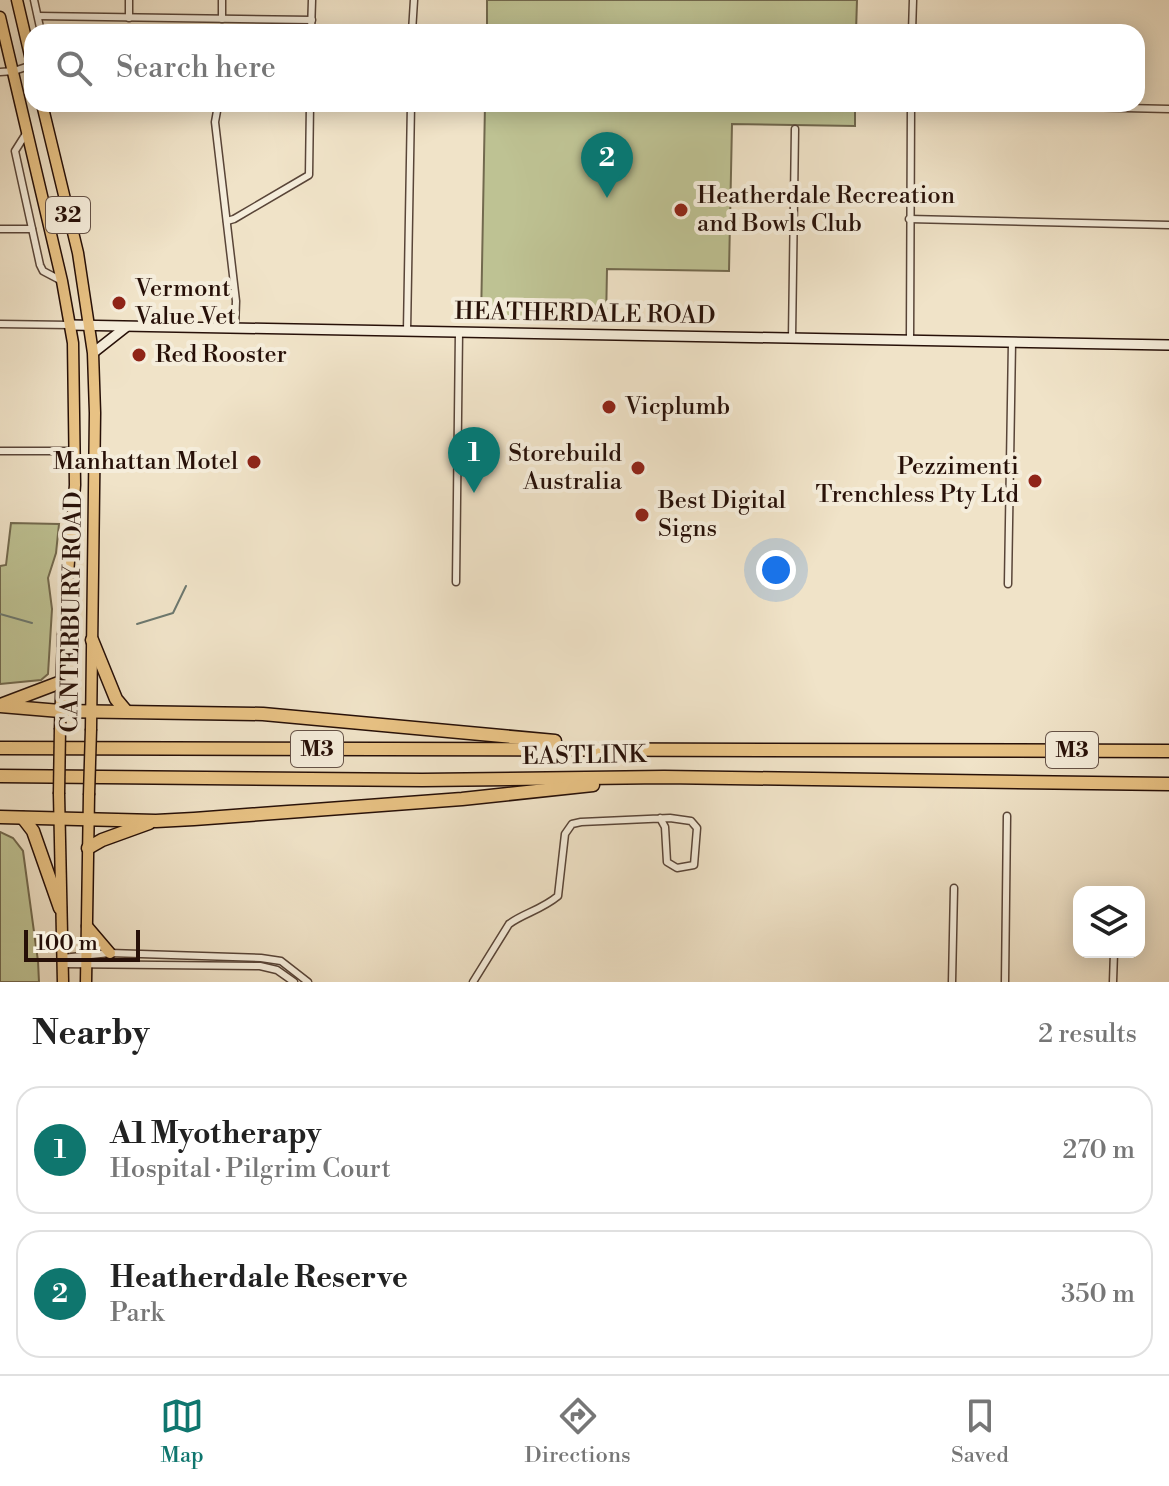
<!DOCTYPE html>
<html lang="en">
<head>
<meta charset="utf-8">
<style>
	body { margin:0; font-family:"Libre Bodoni",serif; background:#f6f6f6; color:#222 }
	.controls { position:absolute; right:24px; bottom:24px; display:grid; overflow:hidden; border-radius:16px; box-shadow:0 4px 20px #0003 }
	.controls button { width:72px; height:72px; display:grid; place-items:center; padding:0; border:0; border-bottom:2px solid #e0e0e0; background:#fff; color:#222; font:40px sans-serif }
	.scale { position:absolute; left:24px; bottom:20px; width:116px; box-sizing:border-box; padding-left:8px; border:4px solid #271008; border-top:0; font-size:22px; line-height:28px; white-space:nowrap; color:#271008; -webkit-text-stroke:6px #f5eddb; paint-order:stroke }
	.you { position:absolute; left:776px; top:570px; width:28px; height:28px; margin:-20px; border:6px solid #fff; border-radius:50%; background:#1a73e8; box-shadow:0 0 0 12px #1a73e833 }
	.badge { display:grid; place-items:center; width:52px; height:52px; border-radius:50%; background:#0f766e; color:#fff; font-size:26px; font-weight:700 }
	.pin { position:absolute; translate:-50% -66px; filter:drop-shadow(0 2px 4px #0008) }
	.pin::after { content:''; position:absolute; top:42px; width:28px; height:24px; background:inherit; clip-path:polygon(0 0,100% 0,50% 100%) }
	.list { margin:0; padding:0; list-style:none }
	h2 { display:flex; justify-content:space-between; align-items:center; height:104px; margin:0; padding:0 32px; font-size:34px }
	h2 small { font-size:26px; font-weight:400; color:#767676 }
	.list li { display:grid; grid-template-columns:52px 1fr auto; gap:24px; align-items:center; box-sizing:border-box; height:128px; margin:0 16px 16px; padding:0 16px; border:2px solid #e0e0e0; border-radius:24px }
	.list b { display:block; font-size:30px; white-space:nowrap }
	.list p { margin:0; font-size:26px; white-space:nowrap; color:#767676 }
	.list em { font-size:26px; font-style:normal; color:#767676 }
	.icon { flex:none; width:44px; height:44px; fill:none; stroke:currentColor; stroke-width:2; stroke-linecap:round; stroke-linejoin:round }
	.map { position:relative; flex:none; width:1169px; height:982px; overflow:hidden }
	.search { position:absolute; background:#fff; box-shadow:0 4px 20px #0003; left:24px; right:24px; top:24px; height:88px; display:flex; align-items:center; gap:20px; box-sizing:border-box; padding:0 28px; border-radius:24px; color:#767676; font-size:30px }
	.sheet { height:392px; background:#fff }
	nav { display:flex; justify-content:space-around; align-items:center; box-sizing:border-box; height:112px; border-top:2px solid #e0e0e0; background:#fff; font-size:22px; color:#767676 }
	nav a { display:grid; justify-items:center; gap:4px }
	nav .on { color:#0f766e }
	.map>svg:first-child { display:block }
	.green { fill:#bec293; stroke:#72694e; stroke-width:2 }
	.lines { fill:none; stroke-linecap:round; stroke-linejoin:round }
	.stream { stroke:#6c786f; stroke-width:2 }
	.street-casing { stroke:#594538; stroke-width:9 }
	.secondary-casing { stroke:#271008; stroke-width:12 }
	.primary-casing { stroke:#271008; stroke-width:13 }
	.highway-casing { stroke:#271008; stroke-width:15 }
	.street { stroke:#f5eddb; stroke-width:6 }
	.secondary { stroke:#f5eddb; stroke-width:9 }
	.primary { stroke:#e8c284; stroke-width:10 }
	.highway { stroke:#e8c284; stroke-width:12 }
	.primary-bridge-casing { stroke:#271008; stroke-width:13; stroke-linecap:butt }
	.primary-bridge { stroke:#e8c284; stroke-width:10 }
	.poi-dot { fill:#8f2418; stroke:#f5eddb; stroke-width:3 }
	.labels { text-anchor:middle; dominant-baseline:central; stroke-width:8; stroke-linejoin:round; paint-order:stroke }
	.shield { fill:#f5eddb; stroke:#655247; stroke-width:2 }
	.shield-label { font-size:22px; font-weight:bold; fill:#271008 }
	.poi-label { font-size:24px; fill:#271008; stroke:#f5eddb; text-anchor:start }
	.street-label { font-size:24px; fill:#271008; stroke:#f5eddb }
</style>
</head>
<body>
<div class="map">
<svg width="1169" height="982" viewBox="0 0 1169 982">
	<rect width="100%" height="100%" fill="#f0e3c8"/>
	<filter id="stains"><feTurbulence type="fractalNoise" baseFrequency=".0025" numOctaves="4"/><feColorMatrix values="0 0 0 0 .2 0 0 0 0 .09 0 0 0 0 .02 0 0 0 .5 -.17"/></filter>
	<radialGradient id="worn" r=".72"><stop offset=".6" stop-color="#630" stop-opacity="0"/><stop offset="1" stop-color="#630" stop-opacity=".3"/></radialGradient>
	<g class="green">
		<polygon points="487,0 857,0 856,32 487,32"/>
		<polygon points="485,104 855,104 855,126 732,124 729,271 607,269 606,323 481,321"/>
		<polygon points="11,523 59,524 56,553 48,578 52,609 48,674 41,680 0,684 0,566 6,565"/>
		<polygon points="0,832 13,838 23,851 38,961 39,982 0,982"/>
	</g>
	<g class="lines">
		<g class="stream">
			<polyline points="0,614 32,623"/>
			<polyline points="137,624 173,613 186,586"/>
		</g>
		<g class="street-casing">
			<g id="street">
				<polyline points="34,0 41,32"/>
				<polyline points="38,16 312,20"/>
				<polyline points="129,18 129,0"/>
				<polyline points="222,19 222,0"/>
				<polyline points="311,32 312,0"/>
				<polyline points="412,32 414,0"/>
				<polyline points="912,32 913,0"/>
				<polyline points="0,72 14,71 32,65"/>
				<polyline points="946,104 1169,109"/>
				<polyline points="217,111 215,122 236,301 235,328"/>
				<polyline points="27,132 15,151 40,265 43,271 62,281"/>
				<polyline points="909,219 1169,225"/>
				<polyline points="227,221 234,219 309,175 310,104"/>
				<polyline points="0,229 32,229"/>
				<polyline points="0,324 70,325"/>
				<polyline points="407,331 411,104"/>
				<polyline points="792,338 795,129"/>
				<polyline points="910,340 911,104"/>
				<polyline points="0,451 75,451"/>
				<polyline points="456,582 459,332"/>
				<polyline points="1008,584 1012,342"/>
				<polyline points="62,958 110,953 261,958 281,961 308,982"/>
				<polyline points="62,964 260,966 277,970 294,982"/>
				<path d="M473,982L509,924C524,913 541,910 558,896L565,834L572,824L581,822L670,818L691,821L697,828L694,865L677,868L667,862L665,827L660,818"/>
				<polyline points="952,982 954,888"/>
				<polyline points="1005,982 1007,816"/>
				<polyline points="1113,982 1114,952"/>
			</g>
		</g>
		<g class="secondary-casing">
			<g id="secondary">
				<polyline points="70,325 1169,345"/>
				<polyline points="93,353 126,327"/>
			</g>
		</g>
		<g class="primary-casing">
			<g id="primary">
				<polyline points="17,0 32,64"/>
				<polyline points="0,17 62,281 73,343 75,485 63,637 60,728"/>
				<polyline points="42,104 78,253 93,353 95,413 91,729"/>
				<polyline points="59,794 63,982"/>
				<polyline points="87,926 110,953"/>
				<polyline points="86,982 89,795"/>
			</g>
		</g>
		<g class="highway-casing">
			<g id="highway">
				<polyline points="92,640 116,699 126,711"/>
				<polyline points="3,704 61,682"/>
				<polyline points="0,706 60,711 263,714 555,741"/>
				<polyline points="0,748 1169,751"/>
				<polyline points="0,776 422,780 664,777 1169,784"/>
				<polyline points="0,817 156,821 194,819 462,799 593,785"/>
				<polyline points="23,818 33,831 60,908"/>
				<polyline points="88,848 102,840 149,823"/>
			</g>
		</g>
		<use href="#street" class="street"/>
		<use href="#secondary" class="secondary"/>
		<use href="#primary" class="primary"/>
		<use href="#highway" class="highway"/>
		<g class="primary-bridge-casing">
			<g id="primary-bridge">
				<polyline points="59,794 60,728"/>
				<polyline points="89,795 91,729"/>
			</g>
		</g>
		<use href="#primary-bridge" class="primary-bridge"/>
	</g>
	<g class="poi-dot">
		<circle cx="681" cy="210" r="8"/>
		<circle cx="119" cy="303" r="8"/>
		<circle cx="139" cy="355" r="8"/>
		<circle cx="609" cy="407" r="8"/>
		<circle cx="254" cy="462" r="8"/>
		<circle cx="638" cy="468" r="8"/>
		<circle cx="1035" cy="481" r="8"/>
		<circle cx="642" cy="515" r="8"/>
	</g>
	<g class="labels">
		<g class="shield">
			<rect x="46" y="197" width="44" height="36" rx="6"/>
			<rect x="291" y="731" width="52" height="36" rx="6"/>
			<rect x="1046" y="732" width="52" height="36" rx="6"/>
		</g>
		<g class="shield-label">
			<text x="68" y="215">32</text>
			<text x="317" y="749">M3</text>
			<text x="1072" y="750">M3</text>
		</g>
		<g class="poi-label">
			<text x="697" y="196">Heatherdale Recreation<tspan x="697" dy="28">and Bowls Club</tspan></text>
			<text x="135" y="289">Vermont<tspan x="135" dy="28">Value Vet</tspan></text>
			<text x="155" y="355">Red Rooster</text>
			<text x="625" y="407">Vicplumb</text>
			<text x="622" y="454" text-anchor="end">Storebuild<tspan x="622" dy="28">Australia</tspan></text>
			<text x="238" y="462" text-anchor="end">Manhattan Motel</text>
			<text x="1019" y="467" text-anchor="end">Pezzimenti<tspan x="1019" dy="28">Trenchless Pty Ltd</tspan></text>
			<text x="658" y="501">Best Digital<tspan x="658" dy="28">Signs</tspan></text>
		</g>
		<g class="street-label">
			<text transform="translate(585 314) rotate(1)">HEATHERDALE ROAD</text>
			<text transform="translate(72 612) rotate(-89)">CANTERBURY ROAD</text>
			<text transform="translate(584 756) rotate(-1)">EASTLINK</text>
		</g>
	</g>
	<rect width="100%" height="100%" filter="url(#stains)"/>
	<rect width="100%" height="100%" fill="url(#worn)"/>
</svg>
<div class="controls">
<button><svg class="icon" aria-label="layers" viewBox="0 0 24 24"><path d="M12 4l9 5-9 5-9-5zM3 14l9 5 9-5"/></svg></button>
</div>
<div class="scale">100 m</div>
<div class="you"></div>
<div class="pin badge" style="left:474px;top:493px">1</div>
<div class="pin badge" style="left:607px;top:198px">2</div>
<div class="search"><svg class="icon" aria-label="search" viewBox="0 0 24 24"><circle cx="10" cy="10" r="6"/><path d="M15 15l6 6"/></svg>Search here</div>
</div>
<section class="sheet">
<h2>Nearby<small>2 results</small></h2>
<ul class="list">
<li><span class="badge">1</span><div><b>A1 Myotherapy</b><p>Hospital · Pilgrim Court</p></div><em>270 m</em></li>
<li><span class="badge">2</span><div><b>Heatherdale Reserve</b><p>Park</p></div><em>350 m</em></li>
</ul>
</section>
<nav>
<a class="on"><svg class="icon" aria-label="map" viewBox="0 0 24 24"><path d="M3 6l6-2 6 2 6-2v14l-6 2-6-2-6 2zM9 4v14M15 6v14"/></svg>Map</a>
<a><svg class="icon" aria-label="directions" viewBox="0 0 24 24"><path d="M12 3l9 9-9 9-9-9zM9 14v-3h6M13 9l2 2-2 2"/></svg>Directions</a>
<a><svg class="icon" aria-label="saved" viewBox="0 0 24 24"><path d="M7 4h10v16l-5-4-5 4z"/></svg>Saved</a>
</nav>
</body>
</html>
